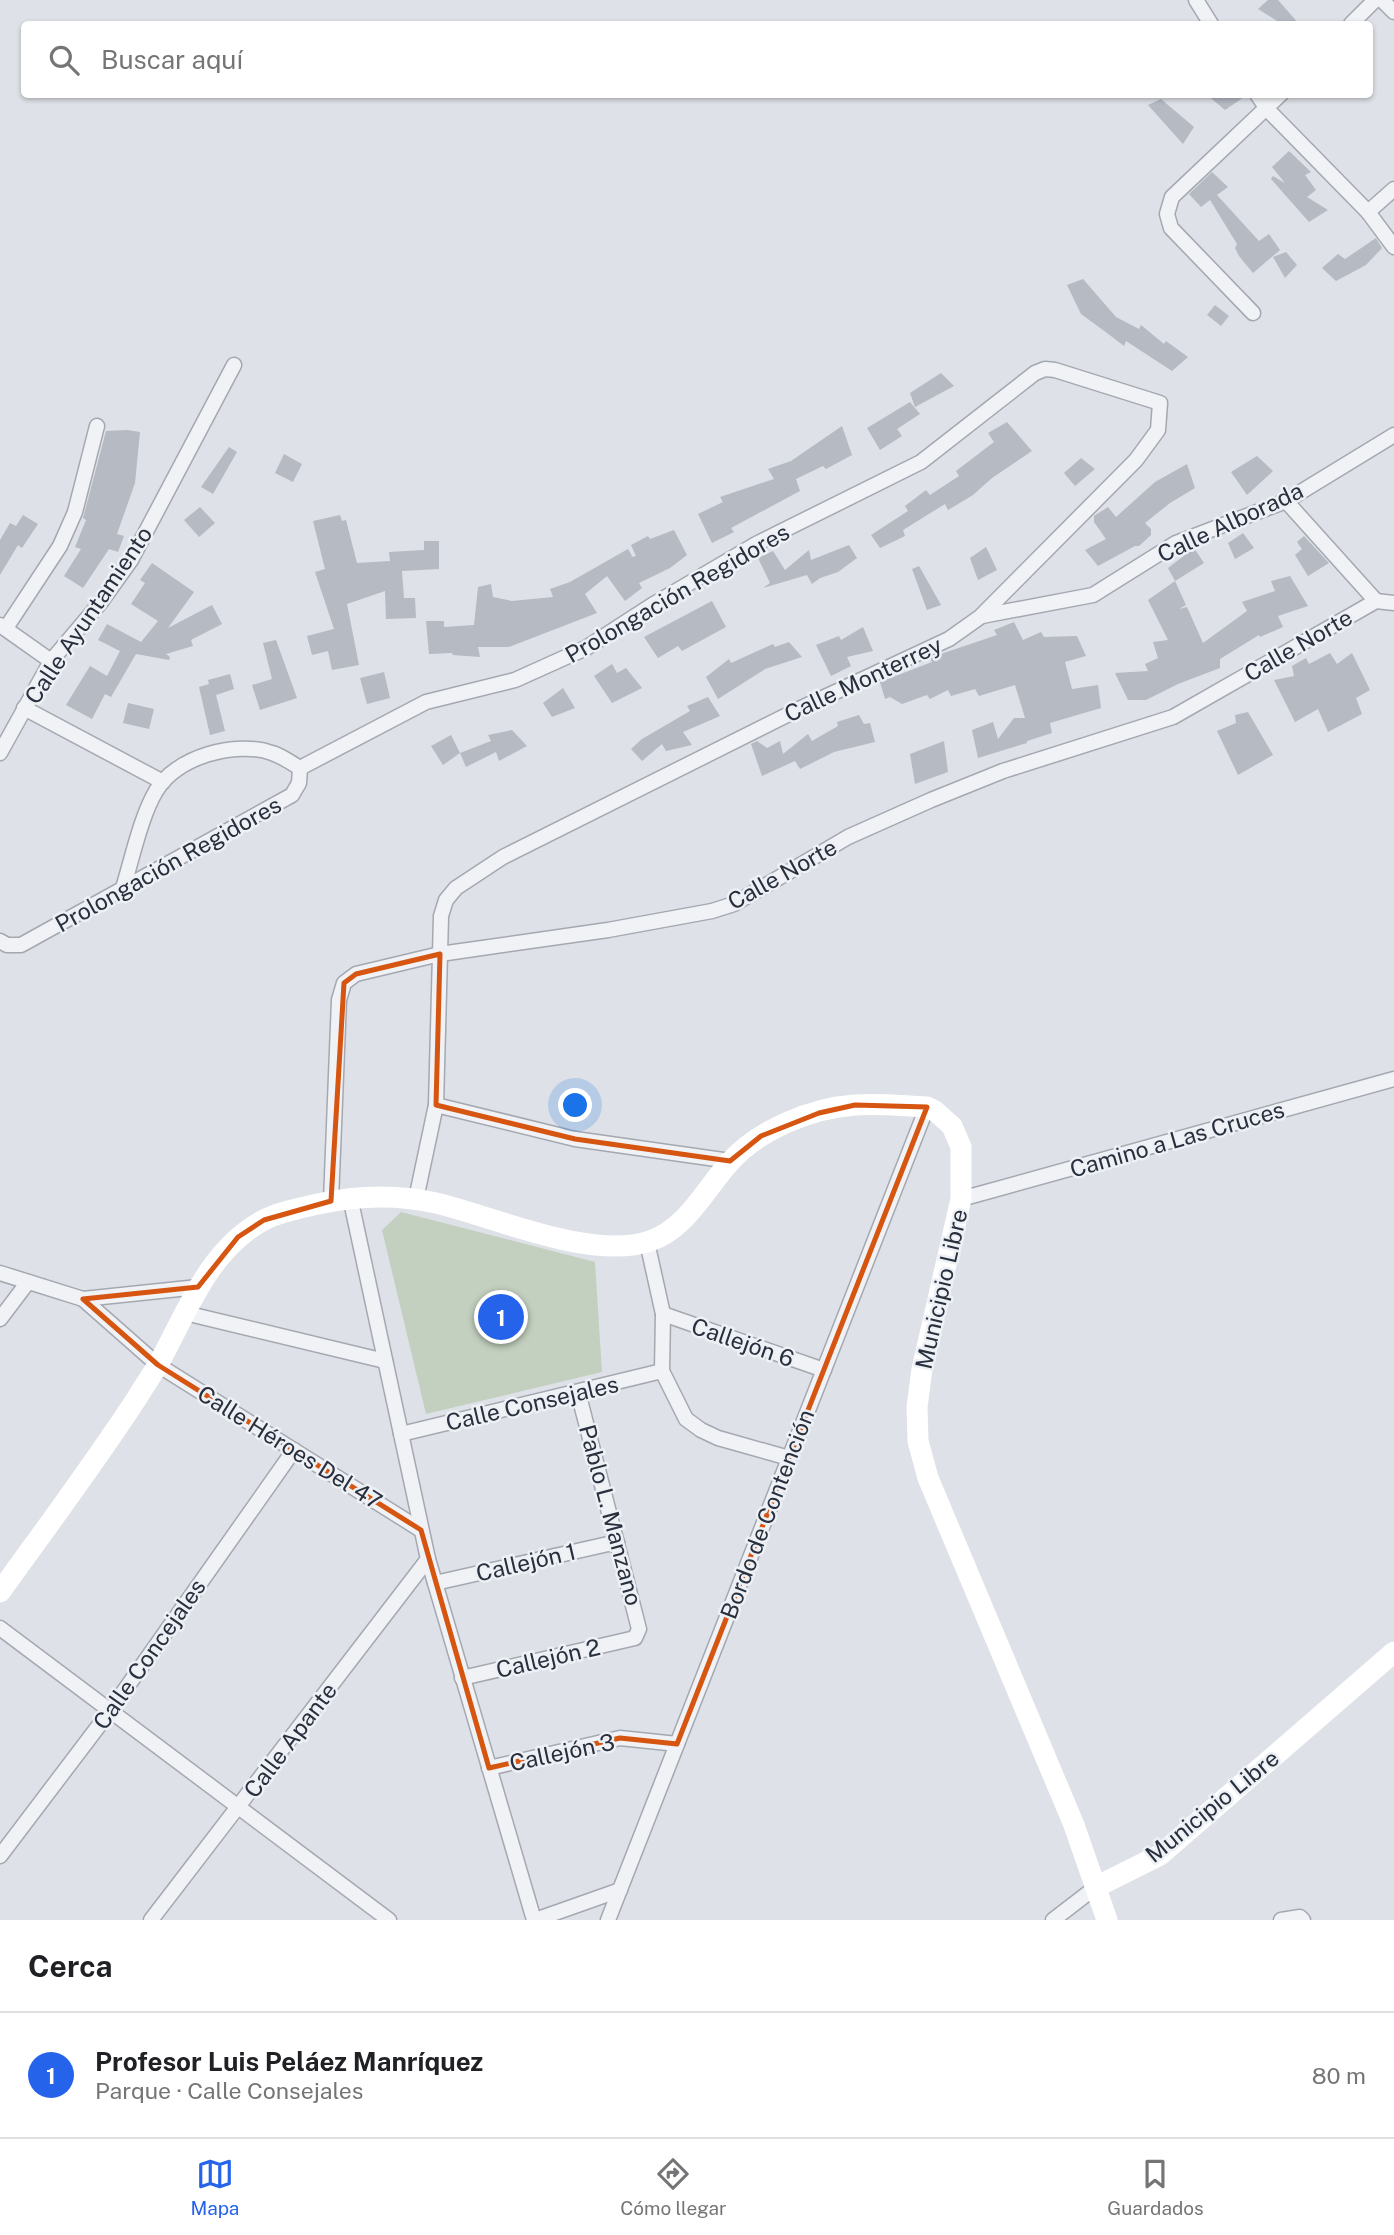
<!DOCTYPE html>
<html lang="es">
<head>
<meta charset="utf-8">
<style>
	body { margin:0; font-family:"Public Sans",sans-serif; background:#f2f2f2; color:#202124 }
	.you { position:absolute; left:576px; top:1106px; width:24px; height:24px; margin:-18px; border:5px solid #fff; border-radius:50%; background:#1a73e8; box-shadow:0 0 0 10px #1a73e833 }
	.badge { display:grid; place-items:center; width:46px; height:46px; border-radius:50%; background:#2563eb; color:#fff; font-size:23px; font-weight:700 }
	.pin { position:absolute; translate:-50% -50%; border:4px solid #fff; box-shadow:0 2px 7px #0006 }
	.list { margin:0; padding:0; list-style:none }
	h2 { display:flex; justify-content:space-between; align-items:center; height:91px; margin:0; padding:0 28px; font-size:30px }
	h2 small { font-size:23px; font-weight:400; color:#757577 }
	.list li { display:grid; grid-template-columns:46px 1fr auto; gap:21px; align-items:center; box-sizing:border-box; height:126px; padding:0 28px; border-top:2px solid #e0e0e0 }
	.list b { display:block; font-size:26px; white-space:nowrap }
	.list p { margin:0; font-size:23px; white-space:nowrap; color:#757577 }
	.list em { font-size:23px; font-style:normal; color:#757577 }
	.icon { flex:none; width:38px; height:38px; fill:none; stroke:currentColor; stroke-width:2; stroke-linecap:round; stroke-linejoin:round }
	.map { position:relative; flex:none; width:1394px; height:1920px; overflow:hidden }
	.search { position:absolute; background:#fff; box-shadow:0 2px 5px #0004; left:21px; right:21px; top:21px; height:77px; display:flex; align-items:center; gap:18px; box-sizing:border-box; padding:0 24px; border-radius:7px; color:#757577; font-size:26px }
	.sheet { height:217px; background:#fff }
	nav { display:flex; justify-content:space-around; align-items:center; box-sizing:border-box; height:98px; border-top:2px solid #e0e0e0; background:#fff; font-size:19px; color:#757577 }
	nav a { display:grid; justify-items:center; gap:4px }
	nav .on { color:#2563eb }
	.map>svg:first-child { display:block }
	.green { fill:#c3d0bf }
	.building { fill:#b5bac3 }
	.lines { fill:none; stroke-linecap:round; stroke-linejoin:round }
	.street-casing { stroke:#a4a8b1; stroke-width:17 }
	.street { stroke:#f0f2f5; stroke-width:14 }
	.secondary { stroke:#fff; stroke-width:21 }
	.marked { fill:none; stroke:#d55511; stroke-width:5; stroke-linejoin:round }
	.labels { text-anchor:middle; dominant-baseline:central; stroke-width:5; stroke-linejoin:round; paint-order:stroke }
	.street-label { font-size:23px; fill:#282f3d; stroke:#edf0f5 }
</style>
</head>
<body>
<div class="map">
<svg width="1394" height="1920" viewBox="0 0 1394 1920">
	<rect width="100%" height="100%" fill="#dee1e7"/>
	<polygon class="green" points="401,1212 595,1262 602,1372 426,1414 382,1230"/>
	<g class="building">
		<polygon points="1268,0 1278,0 1299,24 1282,24 1258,9"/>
		<polygon points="1206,94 1247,94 1247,95 1225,110"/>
		<polygon points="1161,99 1194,127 1183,144 1148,105"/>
		<polygon points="1289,151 1311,172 1305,175 1316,190 1307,197 1328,210 1309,222 1271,179 1273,176 1285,183 1272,167"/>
		<polygon points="1212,172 1228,187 1217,195 1259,241 1269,234 1280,250 1253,273 1239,256 1235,248 1237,244 1210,200 1201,207 1189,194"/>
		<polygon points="1376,238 1382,248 1366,265 1336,281 1322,268 1338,254 1345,259"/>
		<polygon points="1286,252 1297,265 1285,278 1273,257"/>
		<polygon points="1083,279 1116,317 1139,329 1141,325 1164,344 1166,341 1188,357 1172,371 1126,341 1124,346 1107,333 1081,314 1067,285"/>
		<polygon points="1215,305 1229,316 1221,326 1207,315"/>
		<polygon points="941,373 954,386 915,407 910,393"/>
		<polygon points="910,402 920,414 897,429 902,436 880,450 867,428"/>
		<polygon points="1007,422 1032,451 992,478 973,495 948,510 945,504 903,530 905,536 880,548 871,535 908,511 905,506 926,490 930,495 959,476 956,471 994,442 988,433"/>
		<polygon points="842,426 852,455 826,469 823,466 796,479 800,491 731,528 734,532 712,543 698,514 723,502 720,497 774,479 768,469 791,461"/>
		<polygon points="127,430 140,432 135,483 117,534 124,536 118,552 109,549 83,588 64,576 81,549 75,547 86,520 83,518 106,431"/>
		<polygon points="229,447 237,452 213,494 201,487"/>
		<polygon points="284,454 302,464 293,482 275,473"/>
		<polygon points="1257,456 1273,471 1247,495 1231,472"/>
		<polygon points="1081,458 1095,469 1075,486 1064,473"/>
		<polygon points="1187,464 1195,488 1170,503 1145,523 1151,529 1151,535 1139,546 1135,546 1098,566 1085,550 1106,539 1094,522 1094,516 1108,507 1116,517 1155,482"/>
		<polygon points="200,507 215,523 199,537 184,520"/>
		<polygon points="23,515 38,524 22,548 18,545 0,575 0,540 10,523 16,526"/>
		<polygon points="340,515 342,521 346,520 357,563 390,561 389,552 424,550 424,541 439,541 439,569 402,571 404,598 415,598 416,618 386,619 385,591 347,604 359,665 332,670 328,651 312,655 307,636 334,629 315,572 325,569 313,521"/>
		<polygon points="674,530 687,555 670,568 639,583 642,588 625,601 607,576 585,594 597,613 509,647 478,647 480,657 453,655 452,653 429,654 426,621 444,621 444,627 474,625 478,587 491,584 493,597 512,601 553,597 550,589 570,582 628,549 632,556 631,557 636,556 631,545 648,536 650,539"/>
		<polygon points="1243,533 1254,548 1235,559 1228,543"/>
		<polygon points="1304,536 1329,563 1308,576 1295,555 1302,549 1297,542"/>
		<polygon points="849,545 857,558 838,572 820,578 812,584 807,575 763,588 770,583 758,558 773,551 785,570 809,550 811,560"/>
		<polygon points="986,547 997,570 978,580 970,558"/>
		<polygon points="1194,548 1204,563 1175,581 1168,568"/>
		<polygon points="152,563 194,592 168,628 212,605 222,624 191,640 193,646 166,654 170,657 169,660 136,654 111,697 105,694 92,719 66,705 90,666 107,676 120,651 98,640 107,624 141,642 158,621 131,604 145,583 140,580"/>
		<polygon points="919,566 941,605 927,610 912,569"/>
		<polygon points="1290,576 1308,606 1278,616 1283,627 1260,637 1259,635 1220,659 1220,668 1178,684 1146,700 1128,700 1115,673 1148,671 1145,664 1158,658 1153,642 1168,640 1148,600 1175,581 1186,605 1179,609 1187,607 1203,643 1247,611 1242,602 1275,591 1271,581"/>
		<polygon points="712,601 726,627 682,651 678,646 658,658 644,637"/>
		<polygon points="1014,622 1023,640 1041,632 1044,637 1077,636 1086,656 1065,662 1072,689 1098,685 1101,708 1050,723 1052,733 1027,741 1027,743 978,758 972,730 993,722 998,739 1014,718 1025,718 1015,685 979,696 975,689 951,696 948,690 930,699 927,695 902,704 890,697 885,699 880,682 932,662 930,658 935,656 997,635 994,630"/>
		<polygon points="863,627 873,651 847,657 851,666 831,676 816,645 839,636 841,640"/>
		<polygon points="276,640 297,698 260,710 252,685 272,679 263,643"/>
		<polygon points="789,642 802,657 765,669 718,699 706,677 729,659 731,663 773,644 775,647"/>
		<polygon points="1330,653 1337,664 1352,653 1370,690 1356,698 1362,714 1328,732 1318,709 1295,722 1274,680 1294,676 1292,666 1306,658 1309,664"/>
		<polygon points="612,664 617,673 626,668 642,688 612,703 594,676"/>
		<polygon points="384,672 390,698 367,704 360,678"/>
		<polygon points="230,674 234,689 216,695 225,731 210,735 199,687 209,684 208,680"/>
		<polygon points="563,688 575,708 552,717 543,703"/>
		<polygon points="708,697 720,716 683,732 692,745 666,751 662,744 642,761 631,749 642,739 690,711 687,706"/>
		<polygon points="128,703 154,709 149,729 123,723"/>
		<polygon points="1248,712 1273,755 1238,775 1217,731 1236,723 1235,715"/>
		<polygon points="859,715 864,724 870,723 875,742 834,752 800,769 795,761 762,776 751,744 757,741 767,748 780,741 783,754 808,734 812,741 838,726 837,722"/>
		<polygon points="512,730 527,746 499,761 496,752 466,767 460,753 491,741 488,735"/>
		<polygon points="451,735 460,753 443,765 431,746"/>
		<polygon points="944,741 948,772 915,784 910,754"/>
	</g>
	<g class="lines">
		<g class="street-casing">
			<g id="street">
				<polyline points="1196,0 1211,24"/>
				<polyline points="1382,0 1394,12"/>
				<polyline points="1351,24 1375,0"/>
				<polyline points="1257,94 1267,109 1368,212 1394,247"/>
				<polyline points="1368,212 1394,189"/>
				<polyline points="1253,313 1171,228 1167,214 1172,197 1281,94"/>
				<polyline points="1286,501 1376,601"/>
				<polyline points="982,616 1093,595 1176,543 1286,501 1394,435"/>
				<polyline points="0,625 51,661"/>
				<polyline points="6,628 60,546 75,512 97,426"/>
				<polyline points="24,708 163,782"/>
				<polyline points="0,753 51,661 101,602 131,560 234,365"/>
				<path d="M123,888C132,859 141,816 156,791C175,757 236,740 272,753C282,756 291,763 300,768"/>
				<polyline points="0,941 7,945 21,945 292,795 299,783 300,768 426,702 515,680 586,648 654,604 756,544 921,462 1035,373 1045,369 1055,370 1160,403 1158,430 1136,460 980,617 949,639 799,709 503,857 456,888 446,900 441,916 436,1105 416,1199"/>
				<polyline points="436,1105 575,1139 730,1161"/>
				<polyline points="350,1197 428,1559 534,1920"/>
				<polyline points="961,1199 1394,1079"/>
				<polyline points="331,1201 339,1000 344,983 356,974 440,954 608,930 712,911 734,904 848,837 931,800 1003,771 1173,717 1376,601 1394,603"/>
				<polyline points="647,1242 663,1314 662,1371 686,1419 701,1430 718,1438 789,1458"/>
				<polyline points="0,1273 83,1299 198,1287"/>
				<polyline points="83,1299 158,1365 421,1530"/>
				<polyline points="185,1313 385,1361"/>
				<polyline points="663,1314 824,1370"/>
				<polyline points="0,1319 28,1282"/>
				<polyline points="401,1434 662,1371"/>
				<polyline points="435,1583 617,1542"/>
				<polyline points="0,1628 389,1920"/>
				<polyline points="462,1678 635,1638 639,1629 578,1392"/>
				<polyline points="489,1768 620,1738 677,1744"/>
				<polyline points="0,1856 110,1711 294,1450"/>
				<polyline points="151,1920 428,1559"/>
				<polyline points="535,1920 620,1890"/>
				<polyline points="608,1920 927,1107"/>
				<polyline points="1053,1920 1096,1887"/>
				<polyline points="1281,1920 1300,1917 1303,1920"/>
			</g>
		</g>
		<use href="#street" class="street"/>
		<g class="secondary">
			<path d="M0,1592C46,1528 94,1464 137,1398C144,1386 152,1375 159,1363C187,1312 208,1251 262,1221C278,1212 300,1208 318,1204C359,1195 396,1194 436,1203C495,1217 592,1261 650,1241C686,1229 704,1191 729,1163C758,1130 811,1108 855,1105C879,1103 903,1106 927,1107L935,1111L952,1126L961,1147V1199L922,1369L917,1407L918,1441L928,1478L1074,1825L1107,1920"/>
			<polyline points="1096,1887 1160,1855 1394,1652"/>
		</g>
	</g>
	<path class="marked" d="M440,954L436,1105L575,1139L730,1161L761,1136L819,1113L855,1105L927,1107L677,1744L620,1738L489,1768L421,1530L158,1365L83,1299L198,1287L238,1237L264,1220L331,1201L344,983L356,974Z"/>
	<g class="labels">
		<g class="street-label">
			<text transform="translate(1230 522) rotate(-25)">Calle Alborada</text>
			<text transform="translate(677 593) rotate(-30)">Prolongación Regidores</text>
			<text transform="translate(88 615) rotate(-56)">Calle Ayuntamiento</text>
			<text transform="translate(1298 645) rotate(-30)">Calle Norte</text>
			<text transform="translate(863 679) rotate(-25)">Calle Monterrey</text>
			<text transform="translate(168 864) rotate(-29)">Prolongación Regidores</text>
			<text transform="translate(782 874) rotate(-29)">Calle Norte</text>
			<text transform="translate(1177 1139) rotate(-16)">Camino a Las Cruces</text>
			<text transform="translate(941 1289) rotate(-77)">Municipio Libre</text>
			<text transform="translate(743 1342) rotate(19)">Callejón 6</text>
			<text transform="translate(532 1403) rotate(-13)">Calle Consejales</text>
			<text transform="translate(290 1447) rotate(32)">Calle Héroes Del 47</text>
			<text transform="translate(767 1514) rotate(-69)">Bordo de Contención</text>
			<text transform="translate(611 1515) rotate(75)">Pablo L. Manzano</text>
			<text transform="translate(526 1562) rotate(-13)">Callejón 1</text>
			<text transform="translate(149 1654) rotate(-55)">Calle Concejales</text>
			<text transform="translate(548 1658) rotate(-13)">Callejón 2</text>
			<text transform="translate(290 1740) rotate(-53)">Calle Apante</text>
			<text transform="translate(562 1752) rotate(-12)">Callejón 3</text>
			<text transform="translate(1212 1806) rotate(-39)">Municipio Libre</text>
		</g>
	</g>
</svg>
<div class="you"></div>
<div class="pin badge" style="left:501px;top:1317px">1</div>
<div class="search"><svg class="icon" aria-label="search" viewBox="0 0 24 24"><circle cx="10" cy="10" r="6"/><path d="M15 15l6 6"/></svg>Buscar aquí</div>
</div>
<section class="sheet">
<h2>Cerca<small></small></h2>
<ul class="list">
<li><span class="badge">1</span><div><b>Profesor Luis Peláez Manríquez</b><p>Parque · Calle Consejales</p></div><em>80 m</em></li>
</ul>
</section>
<nav>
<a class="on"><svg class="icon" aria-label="map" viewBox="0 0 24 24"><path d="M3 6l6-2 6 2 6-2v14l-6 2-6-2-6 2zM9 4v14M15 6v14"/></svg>Mapa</a>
<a><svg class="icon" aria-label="directions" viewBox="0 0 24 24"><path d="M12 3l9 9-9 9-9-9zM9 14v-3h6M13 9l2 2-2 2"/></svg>Cómo llegar</a>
<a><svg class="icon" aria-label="saved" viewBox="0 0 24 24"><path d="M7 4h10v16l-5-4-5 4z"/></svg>Guardados</a>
</nav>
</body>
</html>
